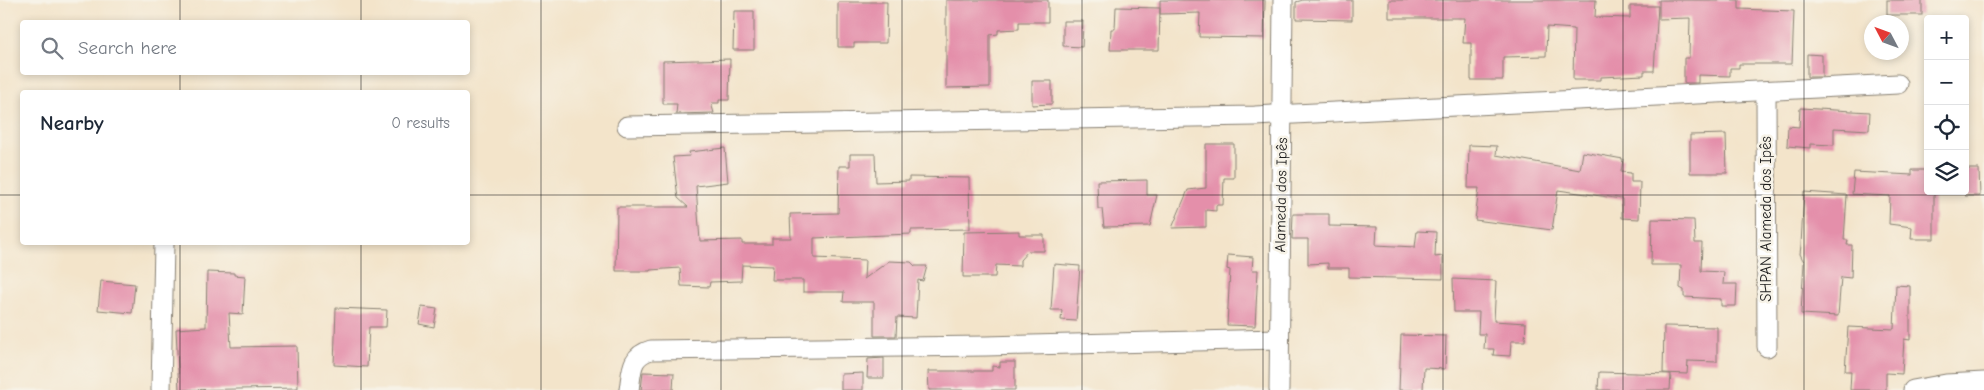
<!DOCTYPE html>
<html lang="en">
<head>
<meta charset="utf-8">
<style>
	body { margin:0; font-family:"Comic Neue",sans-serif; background:#f6f6f7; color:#1f2937 }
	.controls { position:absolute; right:15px; top:15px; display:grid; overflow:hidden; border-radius:5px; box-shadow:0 2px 8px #0003 }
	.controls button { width:45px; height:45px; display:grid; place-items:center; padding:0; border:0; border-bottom:1px solid #e0e1e3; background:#fff; color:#1f2937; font:25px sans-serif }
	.compass { position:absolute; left:1864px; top:15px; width:45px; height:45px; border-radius:50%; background:#fff; box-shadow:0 2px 8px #0003; rotate:311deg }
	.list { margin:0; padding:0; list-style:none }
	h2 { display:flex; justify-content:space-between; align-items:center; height:65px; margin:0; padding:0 20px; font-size:21px }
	h2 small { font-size:16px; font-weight:400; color:#747a83 }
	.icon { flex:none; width:28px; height:28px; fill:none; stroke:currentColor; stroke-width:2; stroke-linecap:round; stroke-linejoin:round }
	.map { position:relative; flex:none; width:1984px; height:390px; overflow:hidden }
	.search { position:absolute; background:#fff; box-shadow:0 2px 8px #0003; left:20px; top:20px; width:450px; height:55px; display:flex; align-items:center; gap:12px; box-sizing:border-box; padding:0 18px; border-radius:5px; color:#747a83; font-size:19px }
	.panel { position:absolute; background:#fff; box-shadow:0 2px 8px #0003; left:20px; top:90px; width:450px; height:155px; border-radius:5px }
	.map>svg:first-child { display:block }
	.building { fill:#e48faa }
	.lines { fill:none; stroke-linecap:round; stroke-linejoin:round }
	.minor-casing { stroke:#888073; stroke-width:21 }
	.minor { stroke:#fff; stroke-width:19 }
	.grid { fill:none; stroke:#1c1c1c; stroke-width:1; stroke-opacity:0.55 }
	.labels { text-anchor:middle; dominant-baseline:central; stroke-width:5; stroke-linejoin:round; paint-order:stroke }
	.street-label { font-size:15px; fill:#1c1c1c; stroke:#f7f3e8 }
</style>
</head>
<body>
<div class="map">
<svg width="1984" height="390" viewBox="0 0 1984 390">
	<rect width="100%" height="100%" fill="#f7f3e8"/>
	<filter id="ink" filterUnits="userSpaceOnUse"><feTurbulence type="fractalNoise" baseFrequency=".02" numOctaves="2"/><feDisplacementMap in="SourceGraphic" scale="10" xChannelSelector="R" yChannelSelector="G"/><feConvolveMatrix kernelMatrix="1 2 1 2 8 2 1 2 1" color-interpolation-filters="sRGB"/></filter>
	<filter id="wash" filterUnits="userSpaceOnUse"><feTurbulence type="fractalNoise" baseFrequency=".0096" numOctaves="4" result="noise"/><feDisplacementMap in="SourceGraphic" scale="20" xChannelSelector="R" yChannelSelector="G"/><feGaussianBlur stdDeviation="1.12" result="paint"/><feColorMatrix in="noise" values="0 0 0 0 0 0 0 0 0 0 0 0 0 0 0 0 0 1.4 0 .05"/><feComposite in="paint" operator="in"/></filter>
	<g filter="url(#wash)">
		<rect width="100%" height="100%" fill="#f3e4ca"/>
		<g id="blocks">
			<g class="building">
				<polygon points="946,0 1048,0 1048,22 1019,22 1019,29 998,30 998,34 990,35 990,87 946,88"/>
				<polygon points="1160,0 1265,0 1264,38 1199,37 1200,13 1160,14"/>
				<polygon points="1303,0 1352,0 1352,20 1296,19 1296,2"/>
				<polygon points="1389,0 1596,0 1595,17 1630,18 1630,6 1658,6 1654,71 1644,71 1644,75 1601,77 1601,80 1573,80 1574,29 1547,27 1546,56 1503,57 1503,80 1471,80 1471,43 1463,43 1465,18 1389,18"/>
				<polygon points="1659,0 1739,0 1739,9 1794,11 1792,64 1739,64 1739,68 1730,68 1730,76 1698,75 1698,83 1684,83 1684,58 1689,58 1690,18 1659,19"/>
				<rect x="1887" y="0" width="35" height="15"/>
				<polygon points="838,2 887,2 886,43 854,43 854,47 838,47"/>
				<polygon points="1116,7 1160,8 1159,50 1110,50 1111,29 1115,29"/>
				<polygon points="734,11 754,11 754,50 733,50"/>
				<polygon points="1063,21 1083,21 1082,47 1063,46"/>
				<polygon points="1807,54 1822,55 1822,77 1807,77"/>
				<polygon points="730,59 729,100 719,100 719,103 711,103 714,113 676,114 677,104 663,104 663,61"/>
				<polygon points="1032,81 1052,81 1052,104 1032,105"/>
				<polygon points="1800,108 1870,112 1869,130 1834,128 1834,145 1810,144 1810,148 1787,146 1788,126 1799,127"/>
				<polygon points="1726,134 1727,173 1690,173 1690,135"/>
				<polygon points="1206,144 1234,144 1234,178 1224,178 1223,205 1216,205 1216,211 1206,210 1206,227 1172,228 1188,190 1206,188"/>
				<polygon points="1469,145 1497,146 1496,155 1580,170 1583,152 1623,159 1621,172 1631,173 1631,182 1640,182 1639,219 1622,218 1622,199 1558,190 1552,230 1475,220 1479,188 1468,188"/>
				<polygon points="725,148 728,182 696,186 700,241 742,240 742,244 772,244 772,238 791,238 790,214 838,213 839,166 850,166 850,154 875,154 876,182 909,181 909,177 969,178 970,229 911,230 911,234 814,238 814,258 865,260 864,279 889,261 911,262 915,266 927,266 923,281 918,280 916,318 897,317 896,336 874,336 874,302 843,302 844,292 803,292 803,280 772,280 773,266 742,265 741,281 710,282 709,287 681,286 680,268 650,270 650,271 616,271 617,207 688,207 678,198 673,157 690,156 689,152"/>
				<polygon points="1965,169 1979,169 1980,196 1965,196"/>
				<polygon points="1912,170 1928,170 1928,191 1934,191 1934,239 1911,239 1912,227 1889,224 1890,196 1852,194 1854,172 1912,175"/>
				<polygon points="1147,180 1147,195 1157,195 1150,226 1104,227 1102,209 1098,209 1097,181"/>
				<polygon points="1804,192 1847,195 1844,240 1848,240 1847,245 1852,245 1851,278 1841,277 1838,316 1801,314 1804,262 1800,254 1801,245"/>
				<polygon points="1293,214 1329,214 1329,226 1377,227 1376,245 1415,247 1417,231 1436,232 1435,257 1443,256 1443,279 1349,277 1349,268 1328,268 1328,263 1308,264 1308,239 1292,239"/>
				<polygon points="1652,219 1694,220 1695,243 1702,243 1701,271 1724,272 1723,284 1737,284 1736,306 1721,306 1721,299 1684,297 1684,290 1680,288 1681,265 1651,265"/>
				<polygon points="1019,231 1019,235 1044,235 1044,251 1028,251 1020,260 1020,266 996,265 995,277 963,277 964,232"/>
				<polygon points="1228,255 1253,257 1252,270 1258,270 1255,326 1227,325 1230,270 1227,269"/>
				<polygon points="1054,264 1080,266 1076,321 1061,320 1062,310 1051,310"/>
				<polygon points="207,272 234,273 234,275 245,276 243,314 229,313 231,347 297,346 298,388 179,390 176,329 206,327"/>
				<polygon points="1453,279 1496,281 1494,321 1526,323 1525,341 1511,341 1510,356 1493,355 1494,349 1484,349 1485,334 1478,334 1479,312 1454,312"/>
				<polygon points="101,281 135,284 132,313 98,310"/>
				<polygon points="1896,285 1910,286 1910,340 1904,339 1902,374 1886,373 1886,390 1850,390 1851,371 1845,371 1848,327 1894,329"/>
				<polygon points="422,307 437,309 434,327 419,324"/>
				<polygon points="336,308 387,310 386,327 369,327 367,367 334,365"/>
				<polygon points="1664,326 1717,327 1717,362 1688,361 1687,374 1663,373"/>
				<polygon points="1401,335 1446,336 1445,369 1424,368 1423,390 1399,390"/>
				<polygon points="884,358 884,378 867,378 868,359"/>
				<polygon points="1000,362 1015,362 1015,390 929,390 928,371 992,371 992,366 1000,367"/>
				<polygon points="643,372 674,373 673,390 641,390"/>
				<polygon points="1599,372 1671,374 1670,390 1598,390"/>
				<polygon points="863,373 863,390 841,390 841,374"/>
			</g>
		</g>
	</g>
	<g filter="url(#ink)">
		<use href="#blocks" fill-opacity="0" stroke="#888073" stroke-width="1"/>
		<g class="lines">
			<g class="minor-casing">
				<g id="minor">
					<polyline points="1766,92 1767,347"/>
					<polyline points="627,126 1255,116 1898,84"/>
					<polyline points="161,390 164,244"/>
					<path d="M629,390C632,371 630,356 651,350L986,346L1279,339"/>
					<polyline points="1279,390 1283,0"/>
					<polyline points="1913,390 1946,384 1984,382"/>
				</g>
			</g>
			<use href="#minor" class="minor"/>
		</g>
	</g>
	<path class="grid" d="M180,0V22M361,0V22M541,0V390M721,0V390M902,0V390M1082,0V390M1263,0V390M1443,0V390M1623,0V390M1804,0V390M180,72V92M361,72V92M0,195H22M468,195H1984M180,242V390M361,242V390"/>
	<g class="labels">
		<g class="street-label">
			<text transform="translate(1281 195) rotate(-89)">Alameda dos Ipês</text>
			<text transform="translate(1766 219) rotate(-90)">SHPAN Alameda dos Ipês</text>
		</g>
	</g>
</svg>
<div class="controls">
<button>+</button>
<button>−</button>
<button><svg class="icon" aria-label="locate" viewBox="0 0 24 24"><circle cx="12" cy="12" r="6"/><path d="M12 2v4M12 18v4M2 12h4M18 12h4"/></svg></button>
<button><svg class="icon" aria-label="layers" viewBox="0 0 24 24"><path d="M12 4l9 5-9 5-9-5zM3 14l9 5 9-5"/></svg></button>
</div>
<svg class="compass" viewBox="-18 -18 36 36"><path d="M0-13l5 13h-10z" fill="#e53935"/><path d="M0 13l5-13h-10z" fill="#747a83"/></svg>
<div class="search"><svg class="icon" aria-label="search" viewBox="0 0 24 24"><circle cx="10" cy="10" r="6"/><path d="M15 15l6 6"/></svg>Search here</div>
<section class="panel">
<h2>Nearby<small>0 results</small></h2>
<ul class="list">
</ul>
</section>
</div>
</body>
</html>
